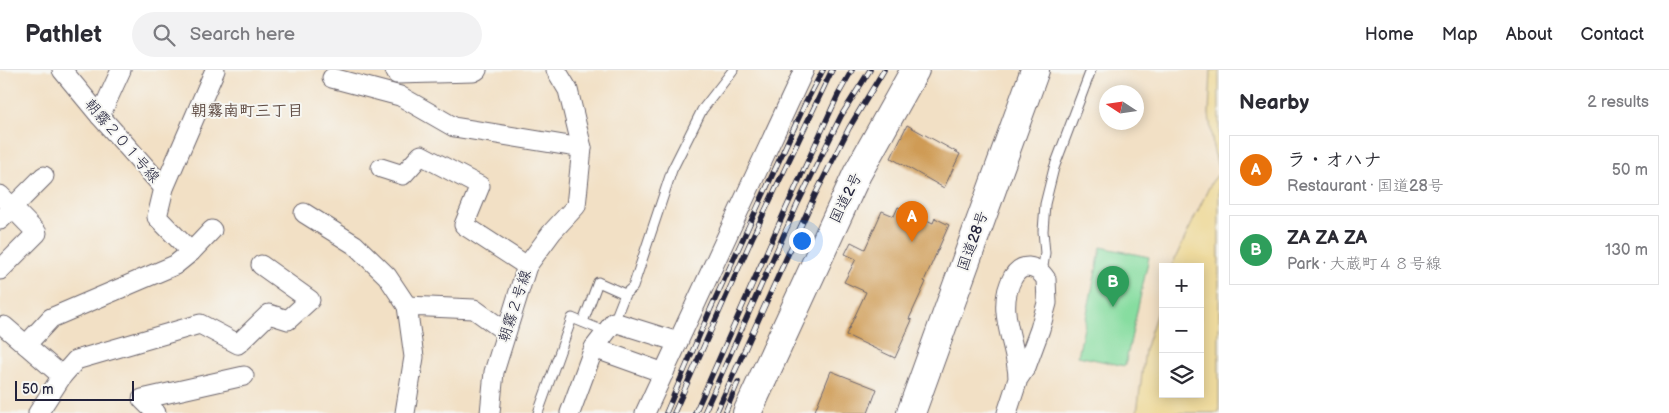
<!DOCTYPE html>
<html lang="en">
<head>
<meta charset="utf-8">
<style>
	body { margin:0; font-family:"Balsamiq Sans","Klee One",sans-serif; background:#f2f2f3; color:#2b2b33 }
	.controls { position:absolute; right:15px; bottom:15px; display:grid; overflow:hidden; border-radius:0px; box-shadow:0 2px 12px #0003 }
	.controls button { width:45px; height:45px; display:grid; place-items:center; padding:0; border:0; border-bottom:1px solid #e1e1e2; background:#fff; color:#2b2b33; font:25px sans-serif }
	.compass { position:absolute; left:1099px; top:15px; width:45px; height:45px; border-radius:50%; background:#fff; box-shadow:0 2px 12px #0003; rotate:282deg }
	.scale { position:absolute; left:15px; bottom:12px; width:119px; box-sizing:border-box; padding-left:5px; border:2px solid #22223b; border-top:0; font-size:14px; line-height:18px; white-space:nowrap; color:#22223b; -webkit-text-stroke:4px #f6f6f2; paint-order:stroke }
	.you { position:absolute; left:801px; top:170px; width:18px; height:18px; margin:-12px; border:4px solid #fff; border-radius:50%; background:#1a73e8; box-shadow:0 0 0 8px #1a73e833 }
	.badge { display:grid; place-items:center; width:32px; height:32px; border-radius:50%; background:#d93025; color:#fff; font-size:16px; font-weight:700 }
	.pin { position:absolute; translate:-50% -41px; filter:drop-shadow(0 1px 2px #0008) }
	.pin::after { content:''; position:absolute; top:26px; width:18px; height:15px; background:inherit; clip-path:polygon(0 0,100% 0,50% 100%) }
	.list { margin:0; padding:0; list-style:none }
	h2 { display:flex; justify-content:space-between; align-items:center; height:65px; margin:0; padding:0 20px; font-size:21px }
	h2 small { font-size:16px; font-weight:400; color:#7c7c81 }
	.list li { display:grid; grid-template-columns:32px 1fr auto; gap:15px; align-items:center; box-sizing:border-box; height:70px; margin:0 10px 10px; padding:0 10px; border:1px solid #e1e1e2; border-radius:0px }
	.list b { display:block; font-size:19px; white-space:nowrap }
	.list p { margin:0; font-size:16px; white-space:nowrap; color:#7c7c81 }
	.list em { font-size:16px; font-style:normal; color:#7c7c81 }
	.icon { flex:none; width:28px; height:28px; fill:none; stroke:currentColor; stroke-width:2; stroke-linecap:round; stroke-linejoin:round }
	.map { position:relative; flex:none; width:1219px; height:343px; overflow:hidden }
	header { display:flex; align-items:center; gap:30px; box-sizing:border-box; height:70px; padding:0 25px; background:#fff; border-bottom:1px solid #e1e1e2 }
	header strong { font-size:24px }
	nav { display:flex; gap:28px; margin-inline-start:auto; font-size:18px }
	.search { width:350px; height:45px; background:#f2f2f3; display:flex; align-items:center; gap:12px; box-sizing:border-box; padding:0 18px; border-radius:28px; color:#7c7c81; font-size:19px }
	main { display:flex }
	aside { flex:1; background:#fff }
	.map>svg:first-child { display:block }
	.green { fill:#87dda0; stroke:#54806e }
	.sand { fill:#eeda9e; stroke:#887e6c }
	.building { fill:#cf9b55 }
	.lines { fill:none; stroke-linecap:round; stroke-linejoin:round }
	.service-casing { stroke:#6b646b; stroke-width:11 }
	.minor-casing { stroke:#6b646b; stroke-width:21 }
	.trunk-casing { stroke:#6b646b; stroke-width:30 }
	.service { stroke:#fff; stroke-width:9 }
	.minor { stroke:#fff; stroke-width:19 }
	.trunk { stroke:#fff; stroke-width:28 }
	.rail-casing { stroke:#22223b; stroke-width:5.5 }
	.rail { stroke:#f6f6f2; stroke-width:4; stroke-dasharray:11; stroke-linecap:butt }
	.labels { text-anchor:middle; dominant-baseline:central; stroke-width:4; stroke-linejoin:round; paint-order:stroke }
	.street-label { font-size:15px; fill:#22223b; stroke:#f6f6f2 }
	.neighbourhood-label { font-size:16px; font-weight:bold; fill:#5f4c44; stroke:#f6f6f2 }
</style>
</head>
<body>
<header>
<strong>Pathlet</strong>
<div class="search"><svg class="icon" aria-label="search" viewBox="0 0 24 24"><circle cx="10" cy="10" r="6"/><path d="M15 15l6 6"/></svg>Search here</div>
<nav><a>Home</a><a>Map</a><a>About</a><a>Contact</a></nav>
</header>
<main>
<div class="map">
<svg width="1219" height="343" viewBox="0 0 1219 343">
	<rect width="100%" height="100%" fill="#f6f6f2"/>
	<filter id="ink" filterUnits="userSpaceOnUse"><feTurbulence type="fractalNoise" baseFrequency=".02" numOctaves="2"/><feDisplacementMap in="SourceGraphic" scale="10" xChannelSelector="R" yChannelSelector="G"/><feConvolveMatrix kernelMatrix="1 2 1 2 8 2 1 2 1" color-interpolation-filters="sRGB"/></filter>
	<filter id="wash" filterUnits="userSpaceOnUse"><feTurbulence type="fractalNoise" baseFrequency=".0096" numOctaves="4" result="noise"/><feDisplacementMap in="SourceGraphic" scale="20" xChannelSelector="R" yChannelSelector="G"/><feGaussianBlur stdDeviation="1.12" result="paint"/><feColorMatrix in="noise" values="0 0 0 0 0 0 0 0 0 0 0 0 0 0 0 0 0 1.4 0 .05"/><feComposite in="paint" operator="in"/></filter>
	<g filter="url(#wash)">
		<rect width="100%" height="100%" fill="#f2e0c5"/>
		<polygon class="green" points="1101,177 1149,187 1125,296 1078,286"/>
		<g class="sand">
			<polygon points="1211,0 1219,0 1219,103 1213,77 1209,44"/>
			<polygon points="1219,103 1219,343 1137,343 1145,280 1163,223 1163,324 1200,324 1200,197 1171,197 1211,113"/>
		</g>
		<g id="blocks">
			<g class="building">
				<polygon points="907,55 960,84 944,118 891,88"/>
				<polygon points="898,137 933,153 935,148 949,155 924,211 926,212 909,249 912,250 895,288 846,265 866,222 844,212 856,189 845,184 851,172 865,179 882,141 894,146"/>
				<polygon points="831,301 877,319 868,343 814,343"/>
			</g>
		</g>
	</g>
	<g filter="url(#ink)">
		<use href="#blocks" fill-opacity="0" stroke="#6b646b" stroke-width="1"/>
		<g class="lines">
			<g class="service-casing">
				<g id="service">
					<polyline points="1042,203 1045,183 1043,161 1045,134 1054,98 1091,0"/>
					<polyline points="583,252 598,212 625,224"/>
					<polyline points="614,252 625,224 633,217 672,100 702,40 733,0"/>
					<polyline points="538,343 572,248 606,262"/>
				</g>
			</g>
			<g class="minor-casing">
				<g id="minor">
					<polyline points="62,0 100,46 164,118"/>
					<polyline points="395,0 397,4 473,2 477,0"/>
					<polyline points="332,8 400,26 454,57 582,78"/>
					<polyline points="100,46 121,0"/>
					<polyline points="381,98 403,105 421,85 480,116 464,155 527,196"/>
					<polyline points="0,125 37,163 0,200"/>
					<polyline points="304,143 355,175 387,206 407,236"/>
					<polyline points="0,150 44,106"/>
					<polyline points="191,182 157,147 164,118 215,0"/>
					<polyline points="4,256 62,306"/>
					<polyline points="26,275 51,248 175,195 191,182 212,160"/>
					<polyline points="594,278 614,252 678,272"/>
					<polyline points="38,343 62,306 76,290 200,254 238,274 269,244 288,250 310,230 261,195"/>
					<polyline points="156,343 142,329 244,306"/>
					<polyline points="405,343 414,287 407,236 474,239 506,262"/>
					<polyline points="490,343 494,302 527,196 552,162 576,136 582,78 568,20 556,0"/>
					<polyline points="570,343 594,278 664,303"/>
					<polyline points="645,343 804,0"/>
					<path d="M1007,343L1018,309L1026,297L1040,259L1047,233L1046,209C1041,202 1037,198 1028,197C1021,197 1016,202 1013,207C994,241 1018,275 1018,309"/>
				</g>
			</g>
			<g class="trunk-casing">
				<g id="trunk">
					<polyline points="747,343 857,104 915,0"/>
					<polyline points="911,343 1035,0"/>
				</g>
			</g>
			<use href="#service" class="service"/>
			<use href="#minor" class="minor"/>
			<use href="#trunk" class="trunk"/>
			<g class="rail-casing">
				<g id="rail">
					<polyline points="666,343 711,238 805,34 823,0"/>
					<polyline points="674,343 753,166 832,0"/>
					<polyline points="695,343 783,145 838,25 852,0"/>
					<polyline points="704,343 798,133 841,46 870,0"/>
					<polyline points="716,343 815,125 849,58 884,0"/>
					<polyline points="725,343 738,312"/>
				</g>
			</g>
			<use href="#rail" class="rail"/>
		</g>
	</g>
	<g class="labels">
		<g class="street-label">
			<text transform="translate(122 71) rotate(49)">朝霧２０１号線</text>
			<text transform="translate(846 128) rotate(-64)">国道2号</text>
			<text transform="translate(973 171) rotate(-70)">国道28号</text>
			<text transform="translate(515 236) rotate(-72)">朝霧２号線</text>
		</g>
		<g class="neighbourhood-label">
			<text x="247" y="41">朝霧南町三丁目</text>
		</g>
	</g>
</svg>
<div class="controls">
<button>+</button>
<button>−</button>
<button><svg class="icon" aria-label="layers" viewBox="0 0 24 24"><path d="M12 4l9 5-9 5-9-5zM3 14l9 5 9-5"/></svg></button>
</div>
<svg class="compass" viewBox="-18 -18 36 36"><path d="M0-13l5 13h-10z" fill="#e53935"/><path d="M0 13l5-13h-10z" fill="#7c7c81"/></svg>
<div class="scale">50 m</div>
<div class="you"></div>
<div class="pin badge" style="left:912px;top:172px;background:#e8710a">A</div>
<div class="pin badge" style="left:1113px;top:237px;background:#2e9e5b">B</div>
</div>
<aside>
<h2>Nearby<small>2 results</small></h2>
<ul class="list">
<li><span class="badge" style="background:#e8710a">A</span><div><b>ラ・オハナ</b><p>Restaurant · 国道28号</p></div><em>50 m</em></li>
<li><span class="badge" style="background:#2e9e5b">B</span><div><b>ZA ZA ZA</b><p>Park · 大蔵町４８号線</p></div><em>130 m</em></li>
</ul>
</aside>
</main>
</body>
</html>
